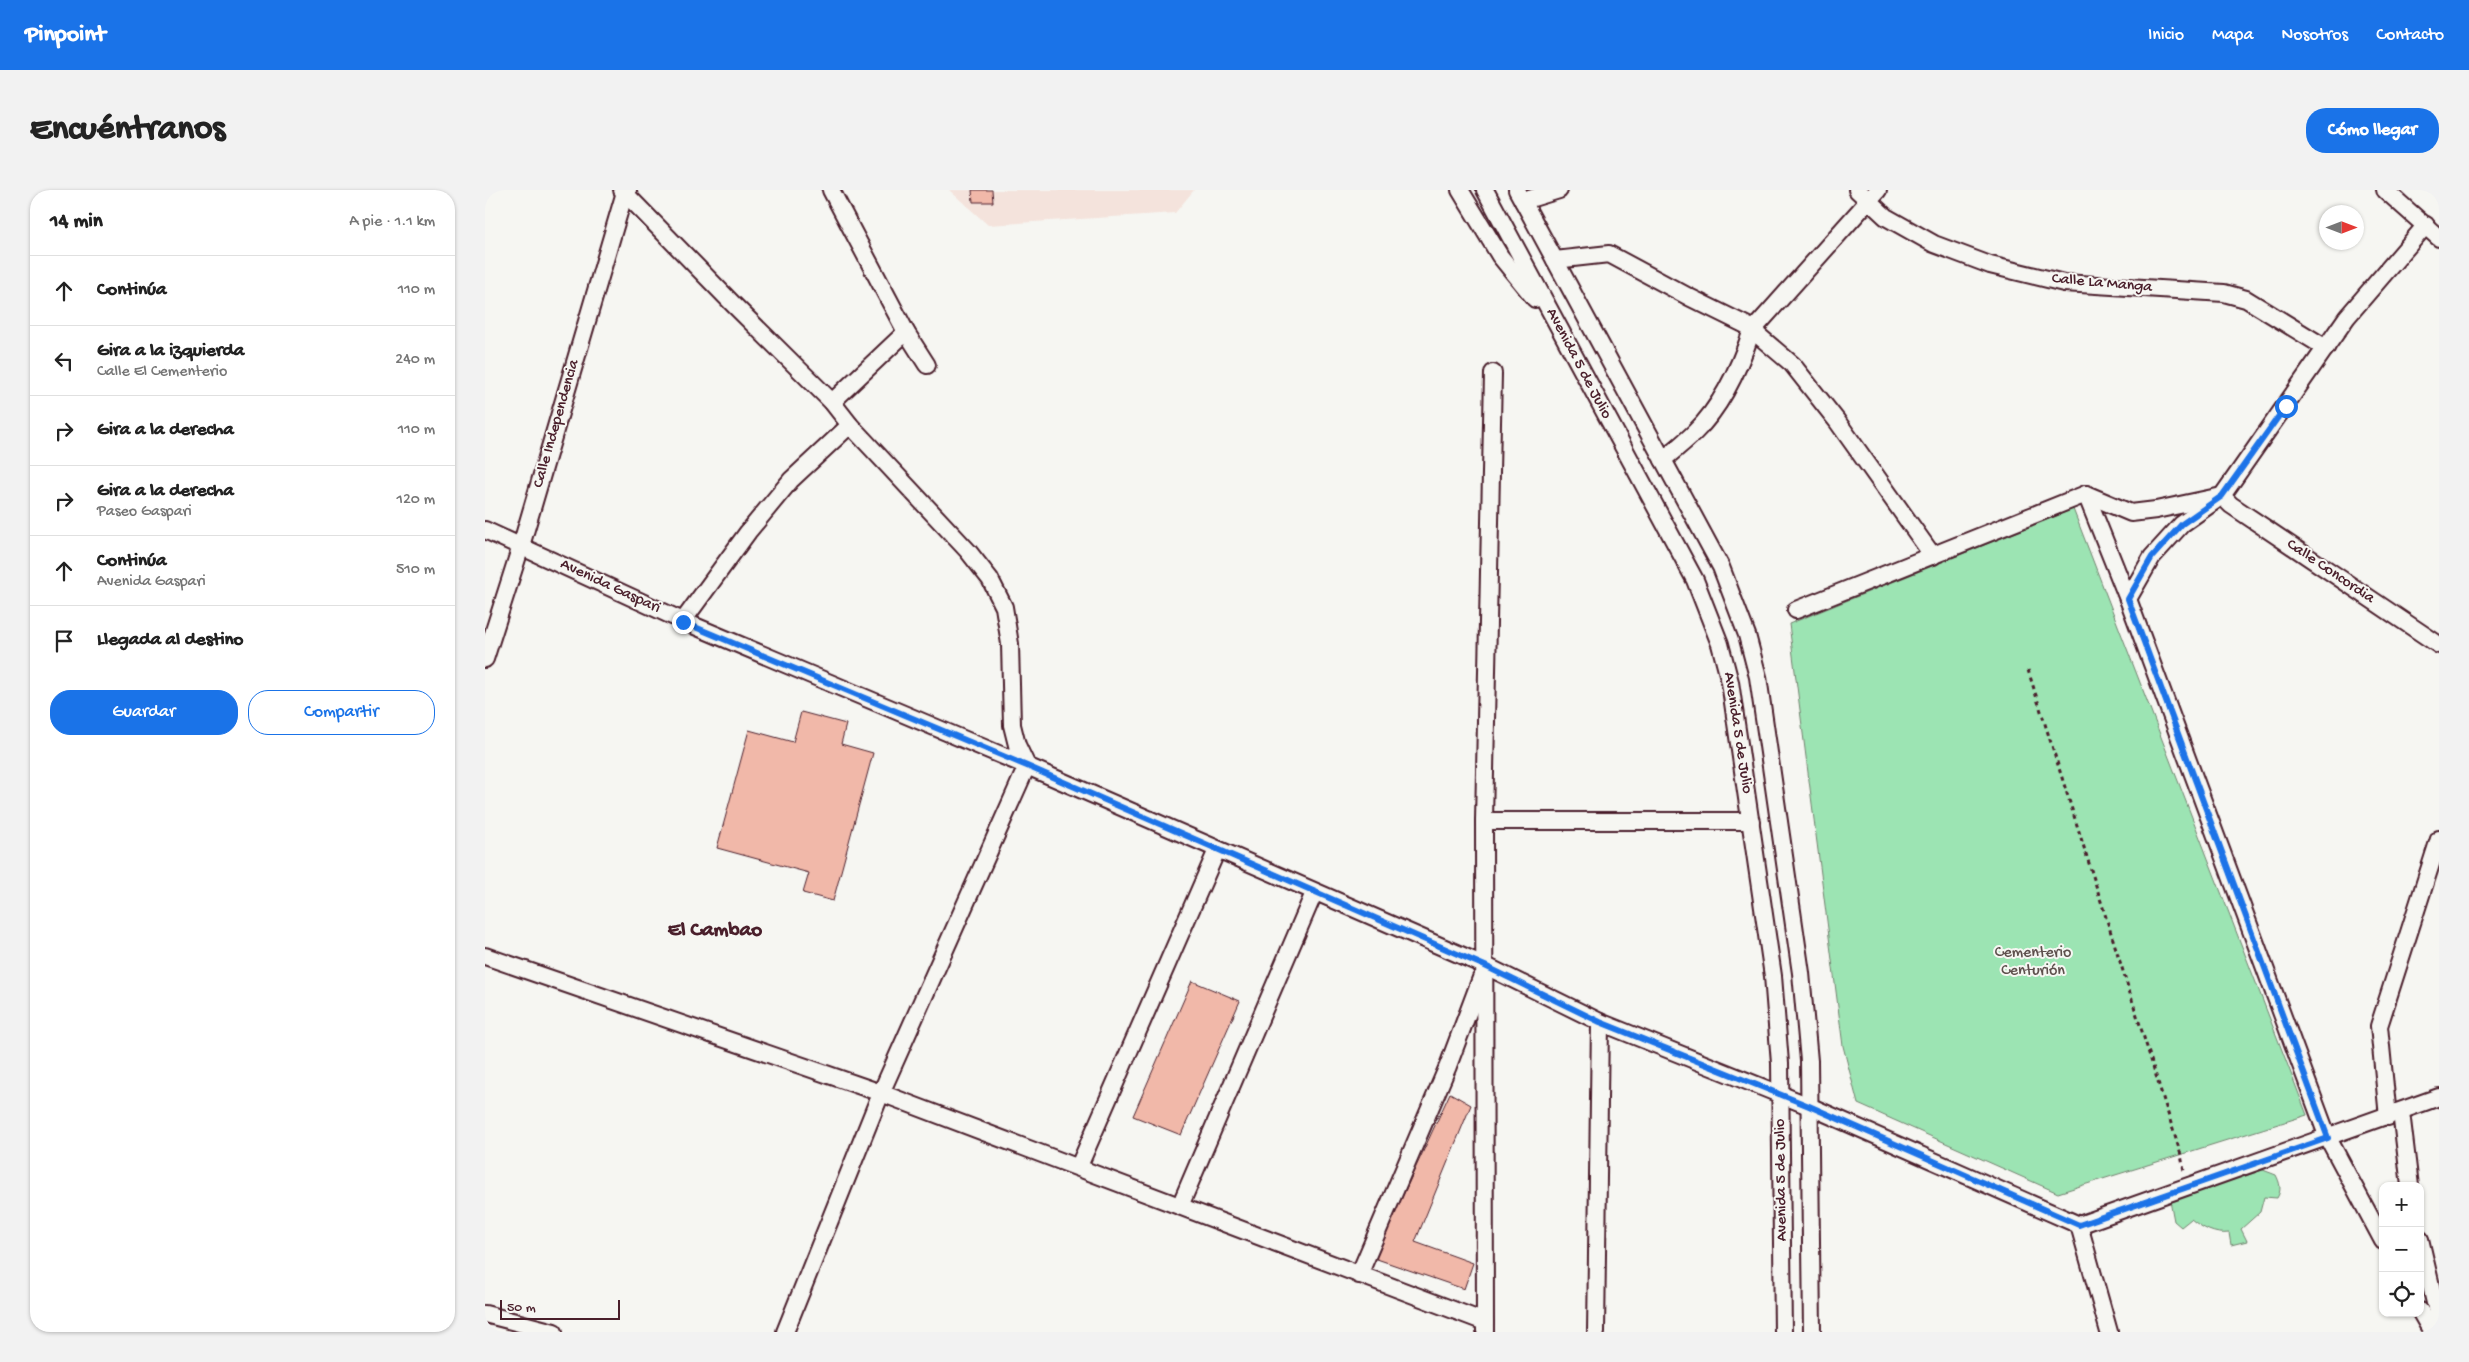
<!DOCTYPE html>
<html lang="es">
<head>
<meta charset="utf-8">
<style>
	body { margin:0; font-family:"Gochi Hand",sans-serif; background:#f2f2f2; color:#222 }
	.controls { position:absolute; right:15px; bottom:15px; display:grid; overflow:hidden; border-radius:10px; box-shadow:0 1px 4px #0004 }
	.controls button { width:45px; height:45px; display:grid; place-items:center; padding:0; border:0; border-bottom:1px solid #e0e0e0; background:#fff; color:#222; font:25px sans-serif }
	.compass { position:absolute; left:1834px; top:15px; width:45px; height:45px; border-radius:50%; background:#fff; box-shadow:0 1px 4px #0004; rotate:90deg }
	.scale { position:absolute; left:15px; bottom:12px; width:120px; box-sizing:border-box; padding-left:5px; border:2px solid #4a1f2b; border-top:0; font-size:14px; line-height:18px; white-space:nowrap; color:#4a1f2b; -webkit-text-stroke:4px #f6f6f2; paint-order:stroke }
	.stop { position:absolute; width:15px; height:15px; margin:-11px; border:4px solid #1a73e8; border-radius:50%; background:#fff }
	.stop.end { background:#1a73e8; border-color:#fff; box-shadow:0 1px 5px #0008 }
	.list { margin:0; padding:0; list-style:none }
	h2 { display:flex; justify-content:space-between; align-items:center; height:65px; margin:0; padding:0 20px; font-size:21px }
	h2 small { font-size:16px; font-weight:400; color:#767676 }
	.list li { display:grid; grid-template-columns:32px 1fr auto; gap:15px; align-items:center; box-sizing:border-box; height:70px; padding:0 20px; border-top:1px solid #e0e0e0 }
	.list b { display:block; font-size:19px; white-space:nowrap }
	.list p { margin:0; font-size:16px; white-space:nowrap; color:#767676 }
	.list em { font-size:16px; font-style:normal; color:#767676 }
	.actions { display:flex; gap:10px; padding:15px 20px }
	.actions a { flex:1; padding:11px 0; border:1px solid #1a73e8; border-radius:20px; text-align:center; font-size:18px; color:#1a73e8 }
	.actions .main { background:#1a73e8; color:#fff }
	.icon { flex:none; width:28px; height:28px; fill:none; stroke:currentColor; stroke-width:2; stroke-linecap:round; stroke-linejoin:round }
	.map { position:relative; flex:none; width:1954px; height:1142px; overflow:hidden; border-radius:20px }
	header { display:flex; align-items:center; gap:30px; box-sizing:border-box; height:70px; padding:0 25px; background:#1a73e8; color:#fff }
	header strong { font-size:24px }
	nav { display:flex; gap:28px; margin-inline-start:auto; font-size:18px }
	.intro { display:flex; align-items:center; justify-content:space-between; box-sizing:border-box; height:120px; padding:0 30px }
	h1 { margin:0; font-size:35px }
	.button { padding:12px 22px; border-radius:20px; background:#1a73e8; color:#fff; font-size:18px; font-weight:700 }
	main { display:flex; gap:30px; padding:0 30px }
	aside { flex:1; background:#fff; border-radius:20px; box-shadow:0 1px 4px #0004 }
	.map>svg:first-child { display:block }
	.built { fill:#f4e3dc }
	.green { fill:#9ce4b3; stroke:#73826f }
	.building { fill:#f1b8a9; stroke:#4a1f2b }
	.lines { fill:none; stroke-linecap:round; stroke-linejoin:round }
	.minor-casing { stroke:#4a1f2b; stroke-width:20 }
	.path { stroke:#4a1f2b; stroke-width:3; stroke-dasharray:4 4; stroke-linecap:butt }
	.minor { stroke:#f6f6f2; stroke-width:16 }
	.route { stroke:#1a73e8; stroke-width:6 }
	.labels { text-anchor:middle; dominant-baseline:central; stroke-width:4; stroke-linejoin:round; paint-order:stroke }
	.street-label { font-size:16px; fill:#4a1f2b; stroke:#f6f6f2 }
	.park-label { font-size:16px; fill:#5e504d; stroke:#f6f6f2 }
	.district-label { font-size:21px; font-weight:bold; fill:#4a1f2b; stroke:#f6f6f2 }
</style>
</head>
<body>
<header>
<strong>Pinpoint</strong>
<nav><a>Inicio</a><a>Mapa</a><a>Nosotros</a><a>Contacto</a></nav>
</header>
<div class="intro"><h1>Encuéntranos</h1><a class="button">Cómo llegar</a></div>
<main>
<aside>
<h2>14 min<small>A pie · 1.1 km</small></h2>
<ul class="list">
<li><svg class="icon" aria-label="ahead" viewBox="0 0 24 24"><path d="M12 20V5M6 11l6-6 6 6"/></svg><div><b>Continúa</b></div><em>110 m</em></li>
<li><svg class="icon" aria-label="left" viewBox="0 0 24 24"><path d="M17 20v-9H6M10 6l-5 5 5 5"/></svg><div><b>Gira a la izquierda</b><p>Calle El Cementerio</p></div><em>240 m</em></li>
<li><svg class="icon" aria-label="right" viewBox="0 0 24 24"><path d="M7 20v-9h11M14 6l5 5-5 5"/></svg><div><b>Gira a la derecha</b></div><em>110 m</em></li>
<li><svg class="icon" aria-label="right" viewBox="0 0 24 24"><path d="M7 20v-9h11M14 6l5 5-5 5"/></svg><div><b>Gira a la derecha</b><p>Paseo Gaspari</p></div><em>120 m</em></li>
<li><svg class="icon" aria-label="ahead" viewBox="0 0 24 24"><path d="M12 20V5M6 11l6-6 6 6"/></svg><div><b>Continúa</b><p>Avenida Gaspari</p></div><em>510 m</em></li>
<li><svg class="icon" aria-label="arrive" viewBox="0 0 24 24"><path d="M6 21V4h12l-3 4 3 4H6"/></svg><div><b>Llegada al destino</b></div></li>
</ul>
<div class="actions"><a class="main">Guardar</a><a>Compartir</a></div>
</aside>
<div class="map">
<svg width="1954" height="1142" viewBox="0 0 1954 1142">
	<rect width="100%" height="100%" fill="#f6f6f2"/>
	<filter id="ink" filterUnits="userSpaceOnUse"><feTurbulence type="fractalNoise" baseFrequency=".02" numOctaves="2"/><feDisplacementMap in="SourceGraphic" scale="10" xChannelSelector="R" yChannelSelector="G"/><feConvolveMatrix kernelMatrix="1 2 1 2 8 2 1 2 1" color-interpolation-filters="sRGB"/></filter>
	<g filter="url(#ink)">
		<polygon class="built" points="464,0 709,0 690,23 503,35"/>
		<g class="green">
			<polygon points="1588,319 1822,925 1573,1003 1373,914 1358,856 1304,434"/>
			<path d="M1778,980L1791,985C1795,993 1797,1000 1792,1008L1779,1007L1775,1022L1756,1039L1762,1051L1746,1055L1744,1043C1730,1045 1717,1038 1706,1029L1696,1037L1689,1031L1685,1010Z"/>
		</g>
		<g class="building">
			<polygon points="487,0 507,0 508,12 488,12"/>
			<polygon points="316,522 361,534 356,554 388,563 348,711 318,703 324,683 232,658 264,540 308,552"/>
			<polygon points="707,791 755,811 696,945 648,926"/>
			<polygon points="965,903 986,915 930,1052 988,1073 979,1099 889,1068"/>
		</g>
		<g class="lines">
			<g class="minor-casing">
				<g id="minor">
					<polyline points="137,0 249,115 347,212 365,235 483,361 505,389 519,417 525,454 527,535 532,555 542,576 396,903 300,1142"/>
					<polyline points="346,0 421,142 347,212"/>
					<polyline points="975,0 1015,66 1050,109"/>
					<polyline points="1000,0 1210,390 1235,454 1245,492 1288,786 1295,873 1298,1142"/>
					<polyline points="1032,0 1236,377 1262,445 1273,487 1316,783 1324,871 1327,1142"/>
					<polyline points="1372,0 1401,27 1449,54 1505,75 1579,93 1739,103 1761,109 1841,158"/>
					<polyline points="1900,0 1954,48"/>
					<polyline points="1038,11 1074,0"/>
					<polyline points="1070,70 1124,64 1204,107 1269,139 1267,140 1307,174 1352,231 1448,366"/>
					<polyline points="1269,139 1393,0"/>
					<polyline points="421,142 442,175"/>
					<path d="M1178,270C1188,261 1200,252 1210,242C1238,215 1255,176 1267,140"/>
					<polyline points="1601,304 1643,409 1843,948 1898,1051"/>
					<polyline points="0,340 198,431 542,576 1001,776 1115,832 1324,916 1594,1035"/>
					<polyline points="1643,409 1667,367 1697,334 1737,306 1862,127 1941,35"/>
					<polyline points="1311,420 1601,304 1646,323 1671,320 1737,306 1746,315 1954,455"/>
					<polyline points="198,431 263,342 306,290 365,235"/>
					<polyline points="0,469 36,356 140,2 143,0"/>
					<polyline points="999,631 1266,631"/>
					<polyline points="0,766 396,903 1000,1132"/>
					<polyline points="1916,922 1925,996"/>
					<polyline points="1903,927 1894,836 1954,649"/>
					<polyline points="594,976 732,660"/>
					<polyline points="695,1016 829,703"/>
					<polyline points="1594,1035 1954,907"/>
					<polyline points="1594,1035 1624,1142"/>
					<polyline points="1935,1049 1954,1130"/>
					<polyline points="874,1085 963,876 996,788"/>
					<polyline points="1935,1121 1947,1142"/>
					<polyline points="0,1124 69,1142"/>
					<polyline points="1000,1141 999,631 1008,183"/>
					<polyline points="1111,1142 1115,832"/>
				</g>
			</g>
			<polyline class="path" points="1543,480 1696,965 1699,981"/>
			<use href="#minor" class="minor"/>
		</g>
	</g>
	<g class="lines" filter="url(#ink)">
		<polyline class="route" points="198,432 542,576 1000,776 1115,832 1324,916 1594,1035 1843,948 1643,409 1667,367 1697,334 1737,306 1801,216"/>
	</g>
	<g class="labels">
		<g class="street-label">
			<text transform="translate(1617 94) rotate(5)">Calle La Manga</text>
			<text transform="translate(1093 174) rotate(62)">Avenida 5 de Julio</text>
			<text transform="translate(72 234) rotate(-74)">Calle Independencia</text>
			<text transform="translate(1845 382) rotate(34)">Calle Concordia</text>
			<text transform="translate(125 397) rotate(25)">Avenida Gaspari</text>
			<text transform="translate(1252 543) rotate(81)">Avenida 5 de Julio</text>
			<text transform="translate(1297 990) rotate(-91)">Avenida 5 de Julio</text>
		</g>
		<g class="park-label">
			<text x="1548" y="763">Cementerio<tspan x="1548" dy="18">Centurión</tspan></text>
		</g>
		<g class="district-label">
			<text x="230" y="741">El Cambao</text>
		</g>
	</g>
</svg>
<div class="controls">
<button>+</button>
<button>−</button>
<button><svg class="icon" aria-label="locate" viewBox="0 0 24 24"><circle cx="12" cy="12" r="6"/><path d="M12 2v4M12 18v4M2 12h4M18 12h4"/></svg></button>
</div>
<svg class="compass" viewBox="-18 -18 36 36"><path d="M0-13l5 13h-10z" fill="#e53935"/><path d="M0 13l5-13h-10z" fill="#767676"/></svg>
<div class="scale">50 m</div>
<div class="stop" style="left:1801px;top:216px"></div>
<div class="stop end" style="left:198px;top:432px"></div>
</div>
</main>
</body>
</html>
